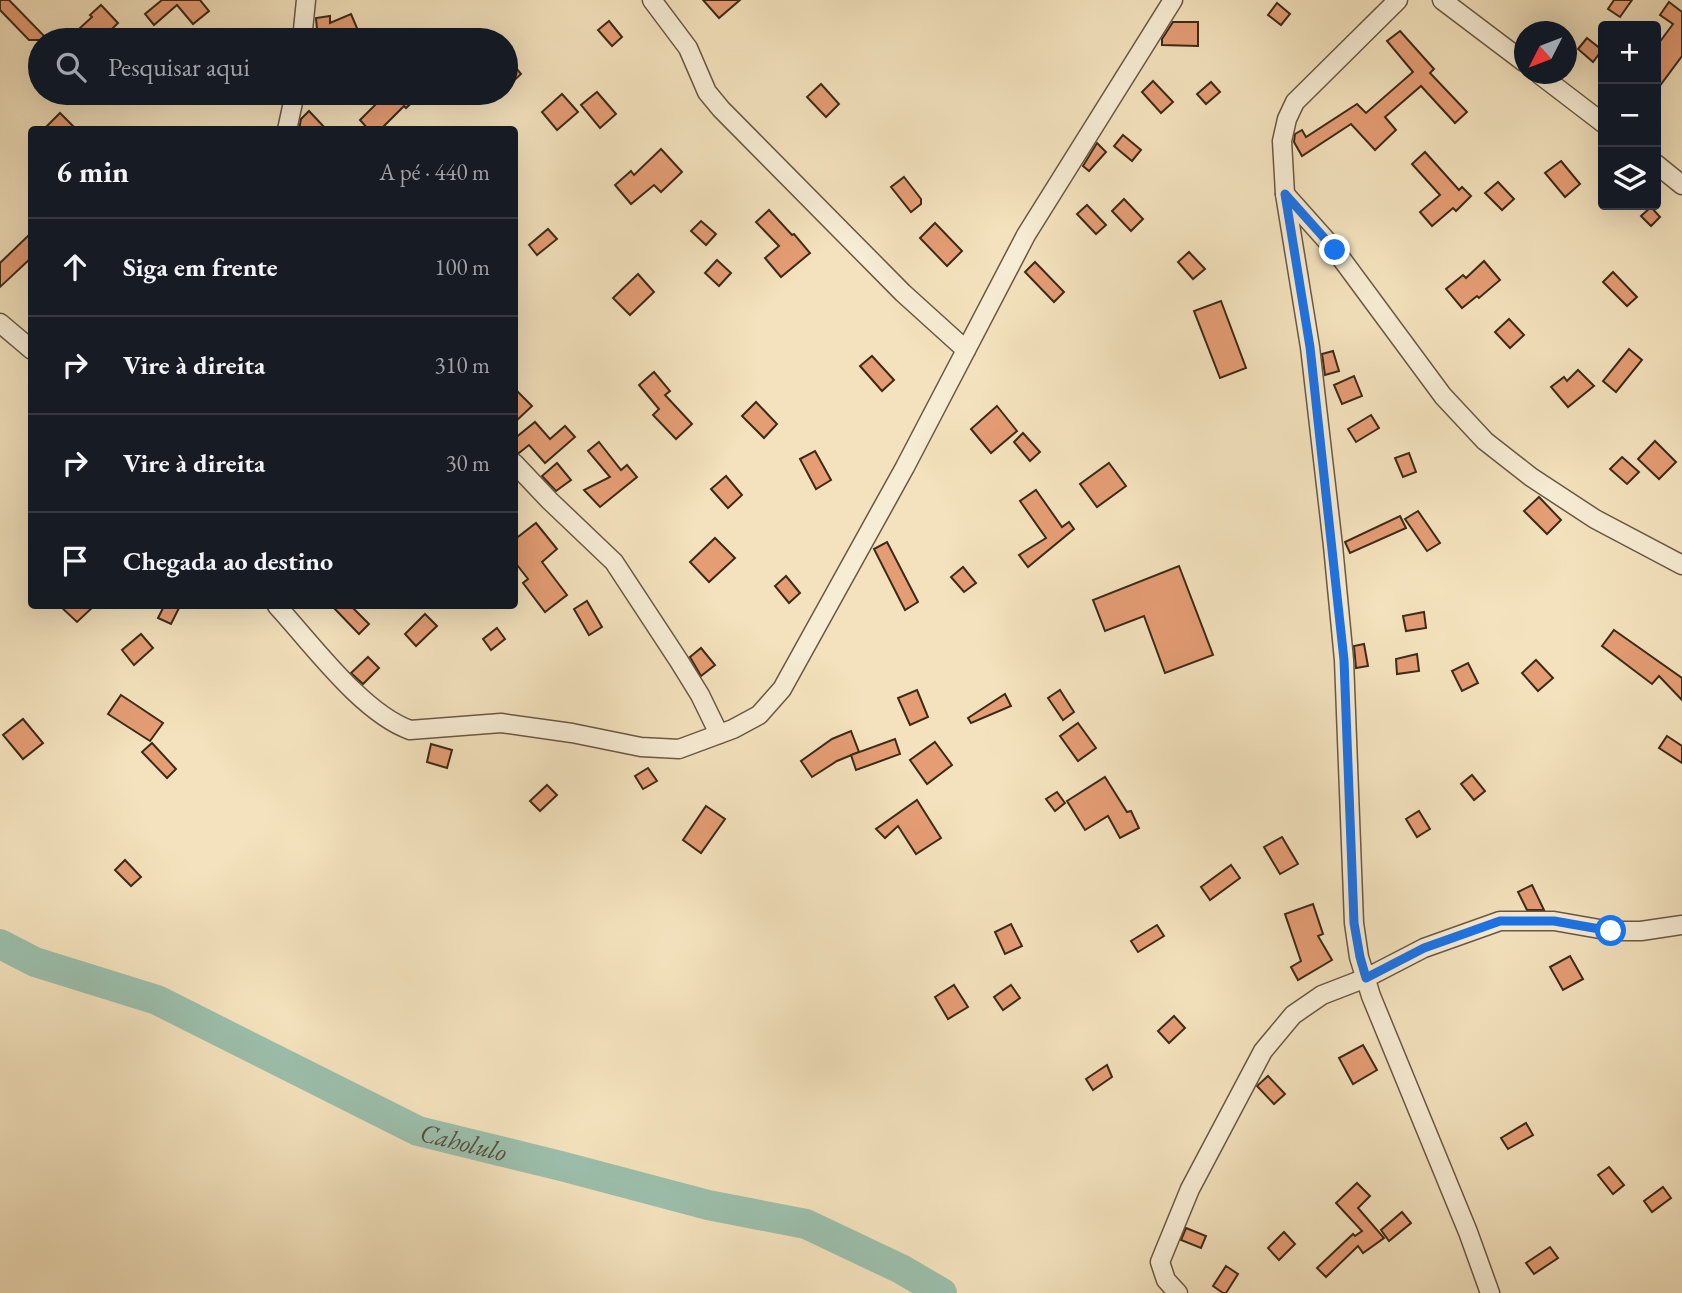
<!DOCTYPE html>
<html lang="pt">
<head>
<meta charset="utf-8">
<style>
	body { margin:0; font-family:"EB Garamond",serif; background:#20242c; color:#f1f3f6 }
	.controls { position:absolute; right:21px; top:21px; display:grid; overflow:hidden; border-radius:7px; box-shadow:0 7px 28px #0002 }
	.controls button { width:63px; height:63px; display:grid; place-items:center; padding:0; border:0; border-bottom:2px solid #363941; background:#171b24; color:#f1f3f6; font:35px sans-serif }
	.compass { position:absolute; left:1514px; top:21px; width:63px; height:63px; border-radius:50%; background:#171b24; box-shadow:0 7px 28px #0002; rotate:228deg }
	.stop { position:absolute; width:21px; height:21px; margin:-16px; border:5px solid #1a73e8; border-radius:50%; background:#fff }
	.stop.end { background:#1a73e8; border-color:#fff; box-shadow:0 2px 7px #0008 }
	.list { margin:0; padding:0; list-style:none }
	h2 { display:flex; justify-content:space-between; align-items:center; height:91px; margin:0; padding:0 28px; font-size:30px }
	h2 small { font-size:23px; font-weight:400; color:#9ea1a6 }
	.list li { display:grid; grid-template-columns:46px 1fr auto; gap:21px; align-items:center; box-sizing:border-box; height:98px; padding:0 28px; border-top:2px solid #363941 }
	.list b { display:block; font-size:26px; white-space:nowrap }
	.list em { font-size:23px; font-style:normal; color:#9ea1a6 }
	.icon { flex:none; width:38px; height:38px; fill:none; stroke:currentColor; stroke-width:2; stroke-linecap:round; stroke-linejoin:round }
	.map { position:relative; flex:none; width:1682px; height:1293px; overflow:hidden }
	.search { position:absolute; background:#171b24; box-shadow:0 7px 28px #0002; left:28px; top:28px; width:490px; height:77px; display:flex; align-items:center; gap:18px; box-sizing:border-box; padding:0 24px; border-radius:38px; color:#9ea1a6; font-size:26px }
	.panel { position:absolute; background:#171b24; box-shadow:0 7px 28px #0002; left:28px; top:126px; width:490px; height:483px; border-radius:7px }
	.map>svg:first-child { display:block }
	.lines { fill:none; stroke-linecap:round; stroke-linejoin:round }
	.river { stroke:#9cbfac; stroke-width:30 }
	.building { fill:#e59d74; stroke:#3d2a19; stroke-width:2 }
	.street-casing { stroke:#6a5842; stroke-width:21 }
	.street { stroke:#f7ecd4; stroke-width:18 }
	.route { stroke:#1a73e8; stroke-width:9 }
	.labels { text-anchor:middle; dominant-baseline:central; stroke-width:5; stroke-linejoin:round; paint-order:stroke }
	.water-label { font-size:26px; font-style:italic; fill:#554f3e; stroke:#f7ecd4 }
</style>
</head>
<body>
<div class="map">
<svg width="1682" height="1293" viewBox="0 0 1682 1293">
	<rect width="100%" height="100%" fill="#f3e2bd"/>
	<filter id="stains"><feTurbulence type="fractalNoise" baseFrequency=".00286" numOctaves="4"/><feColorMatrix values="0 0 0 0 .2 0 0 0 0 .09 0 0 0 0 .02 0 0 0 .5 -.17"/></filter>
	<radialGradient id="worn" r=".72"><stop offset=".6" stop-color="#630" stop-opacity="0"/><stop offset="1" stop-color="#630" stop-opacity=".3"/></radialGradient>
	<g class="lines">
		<path class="river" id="s1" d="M0,944L35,962L157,1000L418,1131L561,1166L708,1205L806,1224L901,1269L942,1293"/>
	</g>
	<g class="building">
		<polygon points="0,0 9,0 48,40 29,40 0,10"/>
		<polygon points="162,0 200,0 209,11 193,24 177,5 154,25 145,14"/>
		<polygon points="703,0 740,0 719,18"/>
		<polygon points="1614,0 1632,0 1620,17 1608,9"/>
		<polygon points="1669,2 1682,12 1682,56 1656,91 1656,47 1673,24 1660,15"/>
		<polygon points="1277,3 1290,14 1281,25 1268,15"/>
		<polygon points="101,5 118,23 101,40 67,40 92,17 90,15"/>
		<polygon points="351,14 362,40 318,40 316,18 330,16 330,23"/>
		<polygon points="609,21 622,37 612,46 598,30"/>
		<polygon points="1173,22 1198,22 1198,46 1162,45 1162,39"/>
		<polygon points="1400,31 1434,69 1430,73 1467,112 1455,123 1421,86 1385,117 1396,130 1375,150 1351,124 1302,156 1294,142 1295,134 1302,130 1306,137 1357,104 1366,113 1413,72 1387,41"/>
		<polygon points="1587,38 1602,50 1593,62 1578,49"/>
		<polygon points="506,56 521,74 506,88"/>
		<polygon points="1153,81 1173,102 1161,113 1142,92"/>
		<polygon points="1211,82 1220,92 1206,104 1197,94"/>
		<polygon points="821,84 839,104 826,117 807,97"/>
		<polygon points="597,92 616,114 600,128 581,105"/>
		<polygon points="387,93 422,93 406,108 404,106 380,130 369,130 360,120"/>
		<polygon points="562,94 578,112 557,130 542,112"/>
		<polygon points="309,111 327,130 299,130 301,119"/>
		<polygon points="60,113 77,130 43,130"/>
		<polygon points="1123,135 1141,150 1132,161 1114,146"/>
		<polygon points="1097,143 1106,152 1089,171 1083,166"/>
		<polygon points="661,149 682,172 661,192 654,185 631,204 615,185 631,171 634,175"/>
		<polygon points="1425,152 1459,190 1462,187 1471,196 1456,211 1453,208 1432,226 1420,212 1440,195 1412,164"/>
		<polygon points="1561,161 1580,184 1565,197 1545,173"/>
		<polygon points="904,177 921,199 921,204 911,212 891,187"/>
		<polygon points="1498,182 1514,199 1502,210 1485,193"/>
		<polygon points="1124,199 1143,219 1131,231 1112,211"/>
		<polygon points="1087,205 1106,225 1096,234 1077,214"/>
		<polygon points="1651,207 1660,217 1651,226 1641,216"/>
		<polygon points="769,210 792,235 794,234 810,253 781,277 765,258 779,246 756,222"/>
		<polygon points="701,221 716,234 706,245 691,231"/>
		<polygon points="935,223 962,251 947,266 920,238"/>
		<polygon points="548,229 557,239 537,255 529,245"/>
		<polygon points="32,232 32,257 0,287 0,263"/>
		<polygon points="1189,252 1205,269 1193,279 1178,262"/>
		<polygon points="717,260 731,273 719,286 705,273"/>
		<polygon points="1484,261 1500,280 1479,298 1477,296 1462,308 1446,289 1463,275 1466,278"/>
		<polygon points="1035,262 1064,292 1054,302 1025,272"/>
		<polygon points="1613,272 1637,297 1627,306 1603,282"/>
		<polygon points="638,274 654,292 630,315 613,298"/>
		<polygon points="1221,301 1246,368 1220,378 1194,311"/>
		<polygon points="1509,319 1524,335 1510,348 1495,332"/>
		<polygon points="1629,349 1642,360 1616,392 1603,381"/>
		<polygon points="1333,351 1339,371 1325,375 1322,354"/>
		<polygon points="872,356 894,380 882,391 860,366"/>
		<polygon points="1578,370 1594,386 1568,407 1551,387 1564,377 1567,381"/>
		<polygon points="654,372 670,391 665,395 692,424 676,439 653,415 659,409 639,385"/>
		<polygon points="1354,376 1362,396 1342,404 1334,385"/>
		<polygon points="514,388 532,406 514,423"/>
		<polygon points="756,402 777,424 764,438 742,416"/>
		<polygon points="997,406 1017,431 991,453 971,429"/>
		<polygon points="1371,415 1379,428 1356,442 1348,429"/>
		<polygon points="535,422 550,439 565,426 575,437 545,463 529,445 519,453 514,452 514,439"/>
		<polygon points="1023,433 1040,452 1030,461 1014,442"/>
		<polygon points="1655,441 1676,462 1659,479 1638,459"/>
		<polygon points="599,442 621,470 627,465 637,477 600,507 584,490 610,477 588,451"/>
		<polygon points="815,451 831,480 816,489 800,459"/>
		<polygon points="1409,453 1416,472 1403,477 1395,458"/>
		<polygon points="1622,457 1639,472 1627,484 1610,469"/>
		<polygon points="557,463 571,480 556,491 542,476"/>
		<polygon points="1109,463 1126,486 1097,507 1080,484"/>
		<polygon points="726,476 742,495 728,508 711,489"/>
		<polygon points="1036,490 1062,527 1069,522 1074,529 1028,567 1019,555 1046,538 1020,501"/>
		<polygon points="1539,497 1561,520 1547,534 1524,511"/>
		<polygon points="1418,511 1440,543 1427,551 1405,519"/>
		<polygon points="1400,516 1406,528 1350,553 1345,542"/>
		<polygon points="536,523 557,549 542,562 567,595 545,612 523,583 528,579 514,561 514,540"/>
		<polygon points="715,538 735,558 709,582 690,562"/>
		<polygon points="887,542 918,602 905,610 874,549"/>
		<polygon points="1179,566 1213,655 1165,673 1144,616 1105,631 1093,600"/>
		<polygon points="963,567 976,583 964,592 951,577"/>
		<polygon points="786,576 800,593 789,603 775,586"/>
		<polygon points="587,601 602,627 589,635 574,609"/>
		<polygon points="60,606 94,606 77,622"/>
		<polygon points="164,606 180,606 171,624 158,618"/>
		<polygon points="332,606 351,606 369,624 359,634"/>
		<polygon points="1424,612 1426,628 1406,631 1403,616"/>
		<polygon points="425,614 437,626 416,646 405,634"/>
		<polygon points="497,628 505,639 491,650 483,639"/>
		<polygon points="1614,630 1682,678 1682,700 1659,676 1652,684 1602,646"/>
		<polygon points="141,634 153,648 134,665 122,650"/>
		<polygon points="1364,644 1368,666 1356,668 1354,646"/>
		<polygon points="701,648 715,665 701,676 690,657"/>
		<polygon points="1417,654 1419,671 1397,674 1396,659"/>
		<polygon points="368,657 379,668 363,684 351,673"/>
		<polygon points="1536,660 1553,678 1538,691 1522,673"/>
		<polygon points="1468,663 1478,683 1462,691 1452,671"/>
		<polygon points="917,690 928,717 910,725 898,698"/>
		<polygon points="1060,690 1074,712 1063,720 1048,698"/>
		<polygon points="1005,694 1011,706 971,723 968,718"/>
		<polygon points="121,695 163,723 150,741 108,714"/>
		<polygon points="23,719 43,743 23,759 3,735"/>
		<polygon points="1078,723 1096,748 1078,761 1060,736"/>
		<polygon points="851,731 859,752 837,761 812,777 801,761 832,739"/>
		<polygon points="1667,736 1682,746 1682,763 1659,748"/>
		<polygon points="895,739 900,754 856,770 851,755"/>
		<polygon points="935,742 952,765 927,784 910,760"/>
		<polygon points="152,743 176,769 167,778 142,752"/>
		<polygon points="431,744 452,750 447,768 427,762"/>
		<polygon points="648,768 657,781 643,789 635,776"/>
		<polygon points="1472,775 1485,791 1474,800 1461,784"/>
		<polygon points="1105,777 1127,812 1131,811 1139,828 1120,838 1108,816 1085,830 1067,801"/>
		<polygon points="547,785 557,795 540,811 530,801"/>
		<polygon points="1057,792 1065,803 1055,811 1046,799"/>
		<polygon points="917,800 941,838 916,854 898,826 885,838 876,829"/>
		<polygon points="706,806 725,819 701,853 683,840"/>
		<polygon points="1419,811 1430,829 1417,837 1406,819"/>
		<polygon points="1282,837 1298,864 1280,874 1264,847"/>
		<polygon points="125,860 141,877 131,886 115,870"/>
		<polygon points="1231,865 1240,878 1210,900 1201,887"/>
		<polygon points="1532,885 1544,910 1527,910 1518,892"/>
		<polygon points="1313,904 1323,934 1318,936 1332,960 1298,980 1291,967 1301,961 1285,914"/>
		<polygon points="1011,924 1022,946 1005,954 995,932"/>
		<polygon points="1157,925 1164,936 1138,952 1131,941"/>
		<polygon points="1570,956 1583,979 1563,990 1550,967"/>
		<polygon points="954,985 968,1007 948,1019 935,997"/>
		<polygon points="1011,985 1020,998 1003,1010 994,997"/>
		<polygon points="1174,1016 1185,1028 1169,1043 1158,1031"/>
		<polygon points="1363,1045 1377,1070 1353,1084 1339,1058"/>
		<polygon points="1107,1065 1112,1077 1093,1090 1086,1079"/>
		<polygon points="1268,1076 1285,1094 1274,1104 1257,1086"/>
		<polygon points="1526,1123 1533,1135 1508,1149 1501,1138"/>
		<polygon points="1609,1167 1624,1185 1613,1194 1598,1175"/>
		<polygon points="1357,1183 1370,1196 1358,1208 1384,1238 1363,1253 1358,1246 1326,1277 1317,1268 1353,1234 1355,1236 1362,1231 1336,1203"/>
		<polygon points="1663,1187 1671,1198 1652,1212 1644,1201"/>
		<polygon points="1402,1212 1411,1223 1389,1241 1381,1230"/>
		<polygon points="1186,1228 1206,1236 1201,1248 1181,1240"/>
		<polygon points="1284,1232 1295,1244 1279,1260 1268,1248"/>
		<polygon points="1550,1247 1558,1258 1534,1274 1526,1263"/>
		<polygon points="1226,1266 1238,1274 1226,1293 1223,1293 1213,1286"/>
	</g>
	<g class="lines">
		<g class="street-casing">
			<g id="street">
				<polyline points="652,0 688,48 707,92 721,109 903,293 966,350"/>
				<polyline points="1398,0 1295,102 1287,119 1282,141 1285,194 1310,347 1333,546 1344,660 1354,923 1359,957 1371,996 1468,1232 1490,1293"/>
				<polyline points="1442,0 1524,62"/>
				<polyline points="302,40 306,0"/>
				<polyline points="1539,74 1603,123"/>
				<polyline points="287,130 295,93"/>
				<polyline points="1656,164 1682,185"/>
				<polyline points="1285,194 1335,250 1443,396 1485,441 1531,477 1595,519 1682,565"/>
				<polyline points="0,323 32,350"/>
				<polyline points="514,463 550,501 614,562 679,661 700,695 719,734"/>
				<path d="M277,606C312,644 362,713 410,730L501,723L572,733L641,747L679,749L733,729L759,715L782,689L905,467L1026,235L1173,0"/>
				<polyline points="1178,1293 1166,1280 1160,1262 1190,1189 1263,1051 1293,1015 1322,995 1366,978 1424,948 1500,921 1554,921 1611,931 1641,931 1682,925"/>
			</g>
		</g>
		<use href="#street" class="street"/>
	</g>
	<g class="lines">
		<polyline class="route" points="1335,250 1285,194 1310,347 1344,660 1354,923 1360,957 1366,978 1424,948 1500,921 1554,921 1611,931"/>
	</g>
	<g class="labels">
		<g class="water-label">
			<text stroke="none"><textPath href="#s1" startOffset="506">Caholulo</textPath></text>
		</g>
	</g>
	<rect width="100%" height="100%" filter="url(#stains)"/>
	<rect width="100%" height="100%" fill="url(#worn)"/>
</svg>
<div class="controls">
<button>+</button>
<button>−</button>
<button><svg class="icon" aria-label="layers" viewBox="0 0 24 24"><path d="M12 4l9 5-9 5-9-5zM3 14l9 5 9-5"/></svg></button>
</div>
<svg class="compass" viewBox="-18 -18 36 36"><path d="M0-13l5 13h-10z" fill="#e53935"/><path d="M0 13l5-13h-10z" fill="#9ea1a6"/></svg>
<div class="stop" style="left:1611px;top:931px"></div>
<div class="stop end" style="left:1335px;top:250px"></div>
<div class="search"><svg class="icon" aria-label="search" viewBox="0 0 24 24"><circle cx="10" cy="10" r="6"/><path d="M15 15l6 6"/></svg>Pesquisar aqui</div>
<section class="panel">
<h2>6 min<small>A pé · 440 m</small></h2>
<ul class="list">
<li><svg class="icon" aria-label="ahead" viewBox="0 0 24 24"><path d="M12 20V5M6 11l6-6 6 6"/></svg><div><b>Siga em frente</b></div><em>100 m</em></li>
<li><svg class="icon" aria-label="right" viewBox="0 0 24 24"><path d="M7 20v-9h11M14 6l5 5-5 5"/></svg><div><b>Vire à direita</b></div><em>310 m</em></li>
<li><svg class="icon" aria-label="right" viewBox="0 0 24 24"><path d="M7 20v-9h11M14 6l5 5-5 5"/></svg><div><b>Vire à direita</b></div><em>30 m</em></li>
<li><svg class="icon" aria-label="arrive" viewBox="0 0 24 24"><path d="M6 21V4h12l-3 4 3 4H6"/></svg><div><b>Chegada ao destino</b></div></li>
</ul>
</section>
</div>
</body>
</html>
